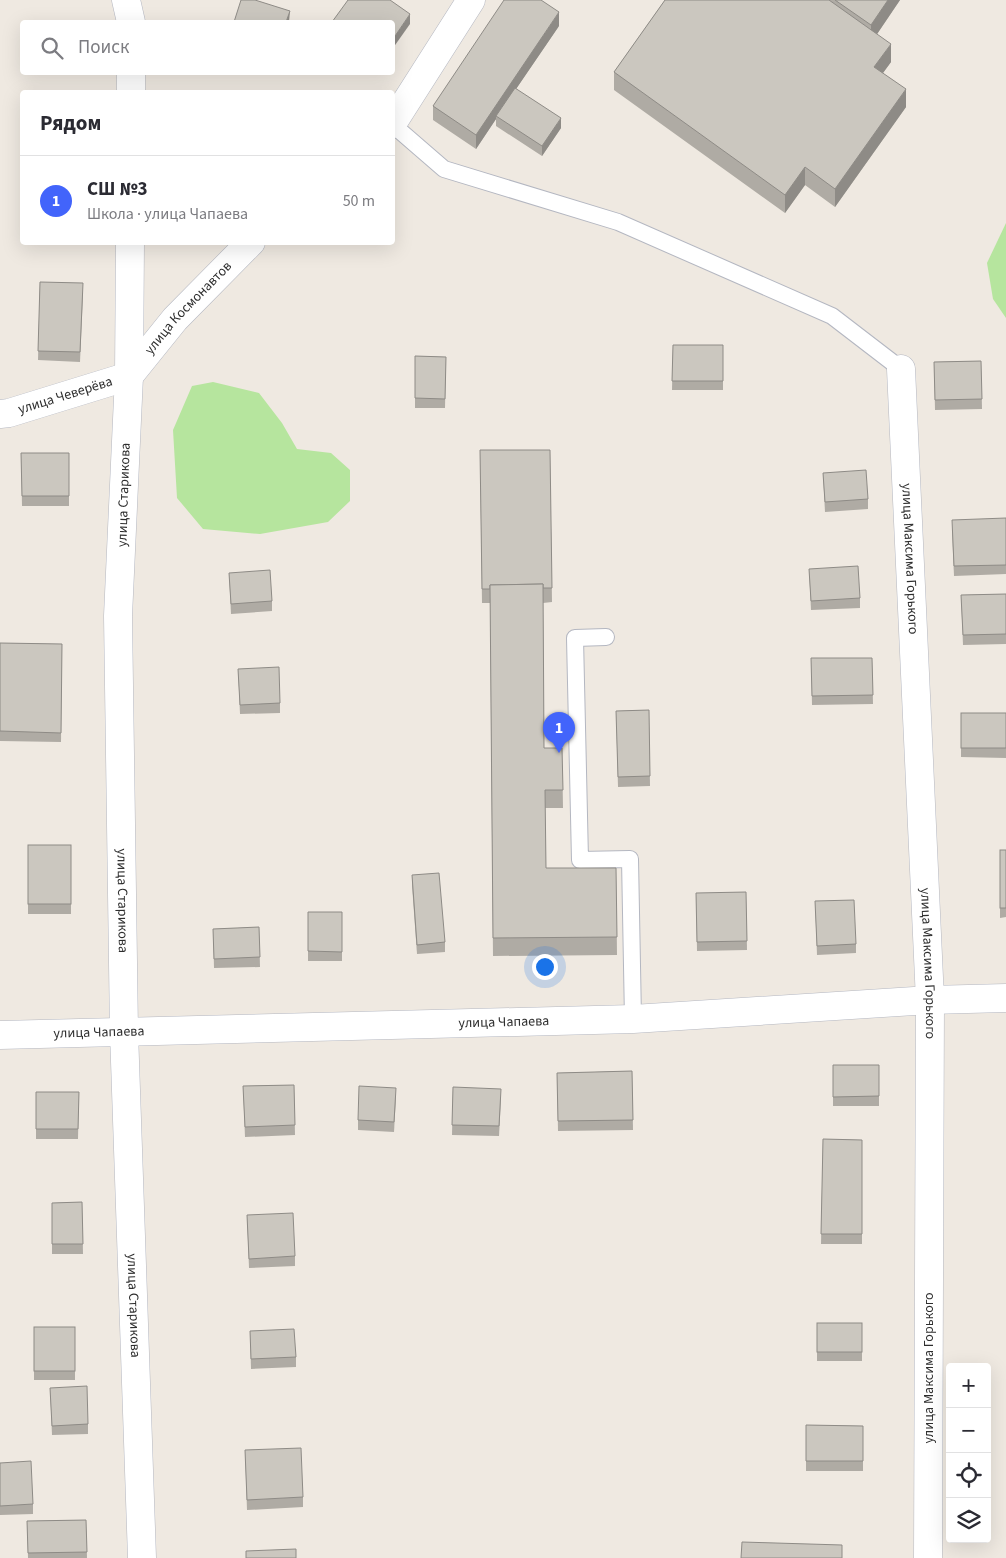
<!DOCTYPE html>
<html lang="ru">
<head>
<meta charset="utf-8">
<style>
	body { margin:0; font-family:"Source Sans 3",sans-serif; background:#f7f7f7; color:#2b2b33 }
	.controls { position:absolute; right:15px; bottom:15px; display:grid; overflow:hidden; border-radius:5px; box-shadow:0 5px 20px #0002 }
	.controls button { width:45px; height:45px; display:grid; place-items:center; padding:0; border:0; border-bottom:1px solid #e1e1e2; background:#fff; color:#2b2b33; font:25px sans-serif }
	.you { position:absolute; left:544px; top:966px; width:18px; height:18px; margin:-12px; border:4px solid #fff; border-radius:50%; background:#1a73e8; box-shadow:0 0 0 8px #1a73e833 }
	.badge { display:grid; place-items:center; width:32px; height:32px; border-radius:50%; background:#4264fb; color:#fff; font-size:16px; font-weight:700 }
	.pin { position:absolute; translate:-50% -41px; filter:drop-shadow(0 1px 2px #0008) }
	.pin::after { content:''; position:absolute; top:26px; width:18px; height:15px; background:inherit; clip-path:polygon(0 0,100% 0,50% 100%) }
	.list { margin:0; padding:0; list-style:none }
	h2 { display:flex; justify-content:space-between; align-items:center; height:65px; margin:0; padding:0 20px; font-size:21px }
	h2 small { font-size:16px; font-weight:400; color:#7c7c81 }
	.list li { display:grid; grid-template-columns:32px 1fr auto; gap:15px; align-items:center; box-sizing:border-box; height:90px; padding:0 20px; border-top:1px solid #e1e1e2 }
	.list b { display:block; font-size:19px; white-space:nowrap }
	.list p { margin:0; font-size:16px; white-space:nowrap; color:#7c7c81 }
	.list em { font-size:16px; font-style:normal; color:#7c7c81 }
	.icon { flex:none; width:28px; height:28px; fill:none; stroke:currentColor; stroke-width:2; stroke-linecap:round; stroke-linejoin:round }
	.map { position:relative; flex:none; width:1006px; height:1558px; overflow:hidden }
	.search { position:absolute; background:#fff; box-shadow:0 5px 20px #0002; left:20px; top:20px; width:375px; height:55px; display:flex; align-items:center; gap:12px; box-sizing:border-box; padding:0 18px; border-radius:5px; color:#7c7c81; font-size:19px }
	.panel { position:absolute; background:#fff; box-shadow:0 5px 20px #0002; left:20px; top:90px; width:375px; height:155px; border-radius:5px }
	.map>svg:first-child { display:block }
	.green { fill:#b6e59e }
	.lines { fill:none; stroke-linecap:round; stroke-linejoin:round }
	.service-casing { stroke:#b4b7c1; stroke-width:18 }
	.minor-casing { stroke:#b4b7c1; stroke-width:29 }
	.service { stroke:#fff; stroke-width:16 }
	.minor { stroke:#fff; stroke-width:28 }
	.wall { fill:#afaba4 }
	.shaded-wall { fill:#8e8b86 }
	.building { fill:#cbc7bf; stroke:#8e8b86 }
	.labels { text-anchor:middle; dominant-baseline:central; stroke-width:5; stroke-linejoin:round; paint-order:stroke }
	.street-label { font-size:14px; fill:#2e2e2e; stroke:#fff }
</style>
</head>
<body>
<div class="map">
<svg width="1006" height="1558" viewBox="0 0 1006 1558">
	<rect width="100%" height="100%" fill="#efe9e1"/>
	<g class="green">
		<polygon points="1006,223 1006,318 993,299 987,263"/>
		<polygon points="213,382 259,393 282,423 297,449 331,453 350,470 350,501 328,522 260,534 203,529 177,498 173,430 192,386"/>
	</g>
	<g class="lines">
		<g class="service-casing">
			<g id="service">
				<polyline points="392,124 444,169 618,222 832,316 901,369"/>
				<polyline points="606,637 575,638 580,860 630,859 633,1019"/>
			</g>
		</g>
		<g class="minor-casing">
			<g id="minor">
				<polyline points="126,0 131,22"/>
				<polyline points="131,92 131,72"/>
				<polyline points="392,124 471,0"/>
				<path id="s1" d="M130,242L129,376L118,616L124,1032L142,1558"/>
				<path id="s2" d="M901,369L930,1000L928,1558"/>
				<path id="s3" d="M0,414L9,413L129,376L175,319L251,242"/>
				<path id="s4" d="M0,1035L633,1019L930,1000L1006,998"/>
			</g>
		</g>
		<use href="#service" class="service"/>
		<use href="#minor" class="minor"/>
	</g>
	<g class="wall">
		<polygon points="665,0 900,0 877,34 891,62 883,73 906,107 835,207 805,185 785,213 614,90 614,72"/>
		<polygon points="559,26 516,89 561,128 542,156 496,126 496,119 476,149 433,120 433,106"/>
		<polygon points="40,282 83,293 80,362 38,360"/>
		<polygon points="673,345 723,345 723,390 672,390"/>
		<polygon points="415,356 446,357 445,408 415,408"/>
		<polygon points="981,361 982,409 935,410 934,362"/>
		<polygon points="480,450 550,450 552,602 543,603 544,748 562,748 563,808 545,808 546,868 616,868 617,955 493,956 490,603 482,603"/>
		<polygon points="21,453 69,453 69,506 22,506"/>
		<polygon points="823,473 868,499 868,509 825,512"/>
		<polygon points="1006,518 1006,574 954,576 952,530"/>
		<polygon points="809,569 860,598 860,608 811,610"/>
		<polygon points="229,573 272,601 272,611 231,614"/>
		<polygon points="1006,594 1006,644 963,645 961,595"/>
		<polygon points="0,643 62,644 61,742 0,741"/>
		<polygon points="811,658 872,658 873,704 812,705"/>
		<polygon points="238,669 280,703 280,713 240,714"/>
		<polygon points="649,710 650,786 618,787 616,711"/>
		<polygon points="961,713 1006,713 1006,758 961,757"/>
		<rect x="28" y="845" width="43" height="69"/>
		<polygon points="1000,850 1006,850 1006,917 1000,918"/>
		<polygon points="412,875 445,942 445,952 417,954 412,885"/>
		<polygon points="746,892 747,950 697,951 696,894"/>
		<polygon points="815,901 856,944 856,953 817,955"/>
		<rect x="308" y="912" width="34" height="49"/>
		<polygon points="259,927 260,967 214,968 213,929"/>
		<rect x="833" y="1065" width="46" height="41"/>
		<polygon points="632,1071 633,1130 558,1131 557,1073"/>
		<polygon points="294,1085 295,1135 245,1137 243,1086"/>
		<polygon points="453,1087 501,1098 499,1136 452,1135"/>
		<polygon points="36,1092 79,1092 78,1139 36,1139"/>
		<polygon points="396,1097 394,1132 358,1130 358,1120"/>
		<polygon points="823,1139 862,1140 862,1244 821,1244"/>
		<polygon points="82,1202 83,1254 52,1254 52,1203"/>
		<polygon points="247,1215 295,1256 295,1266 249,1268"/>
		<rect x="817" y="1323" width="45" height="38"/>
		<rect x="34" y="1327" width="41" height="53"/>
		<polygon points="250,1331 296,1357 296,1367 251,1369"/>
		<polygon points="50,1388 88,1424 88,1434 52,1435"/>
		<polygon points="806,1425 863,1426 863,1471 806,1471"/>
		<polygon points="245,1450 303,1497 303,1507 247,1510"/>
		<polygon points="0,1463 33,1504 33,1514 0,1515"/>
		<polygon points="86,1520 87,1558 28,1558 27,1521"/>
	</g>
	<g class="shaded-wall">
		<polygon points="888,0 900,0 871,43 871,25"/>
		<polygon points="290,11 289,22 286,22"/>
		<polygon points="559,12 559,26 497,117 496,116 496,119 476,149 476,135"/>
		<polygon points="410,14 410,24 393,48 393,39"/>
		<polygon points="891,44 891,62 874,85 874,67"/>
		<polygon points="906,89 906,107 835,207 835,189"/>
		<polygon points="561,118 561,128 542,156 542,146"/>
		<polygon points="805,167 805,185 785,213 785,195"/>
	</g>
	<g class="building">
		<polygon points="241,0 255,0 290,11 286,22 234,22"/>
		<polygon points="348,0 390,0 410,14 393,39 392,22 332,22"/>
		<polygon points="504,0 541,0 559,12 476,135 433,106"/>
		<polygon points="665,0 829,0 891,44 874,67 906,89 835,189 805,167 785,195 614,72"/>
		<polygon points="835,0 888,0 871,25"/>
		<polygon points="515,88 561,118 542,146 496,116"/>
		<polygon points="40,282 83,283 80,352 38,351"/>
		<polygon points="673,345 723,345 723,381 672,381"/>
		<polygon points="415,356 446,357 445,399 415,398"/>
		<polygon points="981,361 982,399 935,400 934,362"/>
		<polygon points="480,450 550,450 552,588 543,588 543,584 490,585 490,589 482,589"/>
		<polygon points="21,453 69,453 69,496 22,496"/>
		<polygon points="866,470 868,499 825,502 823,473"/>
		<polygon points="1006,518 1006,565 954,566 952,520"/>
		<polygon points="858,566 860,598 811,601 809,569"/>
		<polygon points="270,570 272,601 231,604 229,573"/>
		<polygon points="543,584 544,748 562,748 563,790 545,790 546,868 616,868 617,937 493,938 490,585"/>
		<polygon points="1006,594 1006,634 963,635 961,595"/>
		<polygon points="0,643 62,644 61,733 0,731"/>
		<polygon points="811,658 872,658 873,695 812,696"/>
		<polygon points="279,667 280,703 240,705 238,669"/>
		<polygon points="649,710 650,776 618,777 616,711"/>
		<rect x="961" y="713" width="45" height="35"/>
		<rect x="28" y="845" width="43" height="59"/>
		<rect x="1000" y="850" width="6" height="58"/>
		<polygon points="439,873 445,942 417,945 412,875"/>
		<polygon points="746,892 747,941 697,942 696,893"/>
		<polygon points="854,900 856,944 817,946 815,901"/>
		<polygon points="308,912 342,912 342,952 308,951"/>
		<polygon points="259,927 260,957 214,959 213,929"/>
		<polygon points="833,1065 879,1065 879,1096 833,1097"/>
		<polygon points="632,1071 633,1120 558,1121 557,1073"/>
		<polygon points="294,1085 295,1125 245,1127 243,1086"/>
		<polygon points="359,1086 396,1088 394,1122 358,1120"/>
		<polygon points="453,1087 501,1089 499,1126 452,1125"/>
		<polygon points="36,1092 79,1092 78,1129 36,1129"/>
		<polygon points="823,1139 862,1140 862,1234 821,1234"/>
		<polygon points="82,1202 83,1244 52,1244 52,1203"/>
		<polygon points="293,1213 295,1256 249,1259 247,1215"/>
		<rect x="817" y="1323" width="45" height="29"/>
		<rect x="34" y="1327" width="41" height="44"/>
		<polygon points="294,1329 296,1357 251,1359 250,1331"/>
		<polygon points="87,1386 88,1424 52,1426 50,1388"/>
		<polygon points="806,1425 863,1426 863,1461 806,1461"/>
		<polygon points="301,1448 303,1497 247,1500 245,1450"/>
		<polygon points="31,1461 33,1504 0,1506 0,1463"/>
		<polygon points="86,1520 87,1552 28,1553 27,1521"/>
		<polygon points="742,1542 842,1545 842,1558 741,1558"/>
		<polygon points="296,1549 296,1558 246,1558 246,1551"/>
	</g>
	<g class="labels">
		<g class="street-label">
			<text stroke="none"><textPath href="#s3" startOffset="225">улица Космонавтов</textPath></text>
			<text stroke="none"><textPath href="#s3" startOffset="68">улица Чеверёва</textPath></text>
			<text transform="translate(124 495) rotate(-88)">улица Старикова</text>
			<text stroke="none"><textPath href="#s2" startOffset="190">улица Максима Горького</textPath></text>
			<text stroke="none"><textPath href="#s1" startOffset="659">улица Старикова</textPath></text>
			<text stroke="none"><textPath href="#s2" startOffset="595">улица Максима Горького</textPath></text>
			<text stroke="none"><textPath href="#s4" startOffset="504">улица Чапаева</textPath></text>
			<text stroke="none"><textPath href="#s4" startOffset="99">улица Чапаева</textPath></text>
			<text stroke="none"><textPath href="#s1" startOffset="1064">улица Старикова</textPath></text>
			<text transform="translate(929 1368) rotate(-90)">улица Максима Горького</text>
		</g>
	</g>
</svg>
<div class="controls">
<button>+</button>
<button>−</button>
<button><svg class="icon" aria-label="locate" viewBox="0 0 24 24"><circle cx="12" cy="12" r="6"/><path d="M12 2v4M12 18v4M2 12h4M18 12h4"/></svg></button>
<button><svg class="icon" aria-label="layers" viewBox="0 0 24 24"><path d="M12 4l9 5-9 5-9-5zM3 14l9 5 9-5"/></svg></button>
</div>
<div class="you"></div>
<div class="pin badge" style="left:559px;top:753px">1</div>
<div class="search"><svg class="icon" aria-label="search" viewBox="0 0 24 24"><circle cx="10" cy="10" r="6"/><path d="M15 15l6 6"/></svg>Поиск</div>
<section class="panel">
<h2>Рядом<small></small></h2>
<ul class="list">
<li><span class="badge">1</span><div><b>СШ №3</b><p>Школа · улица Чапаева</p></div><em>50 m</em></li>
</ul>
</section>
</div>
</body>
</html>
